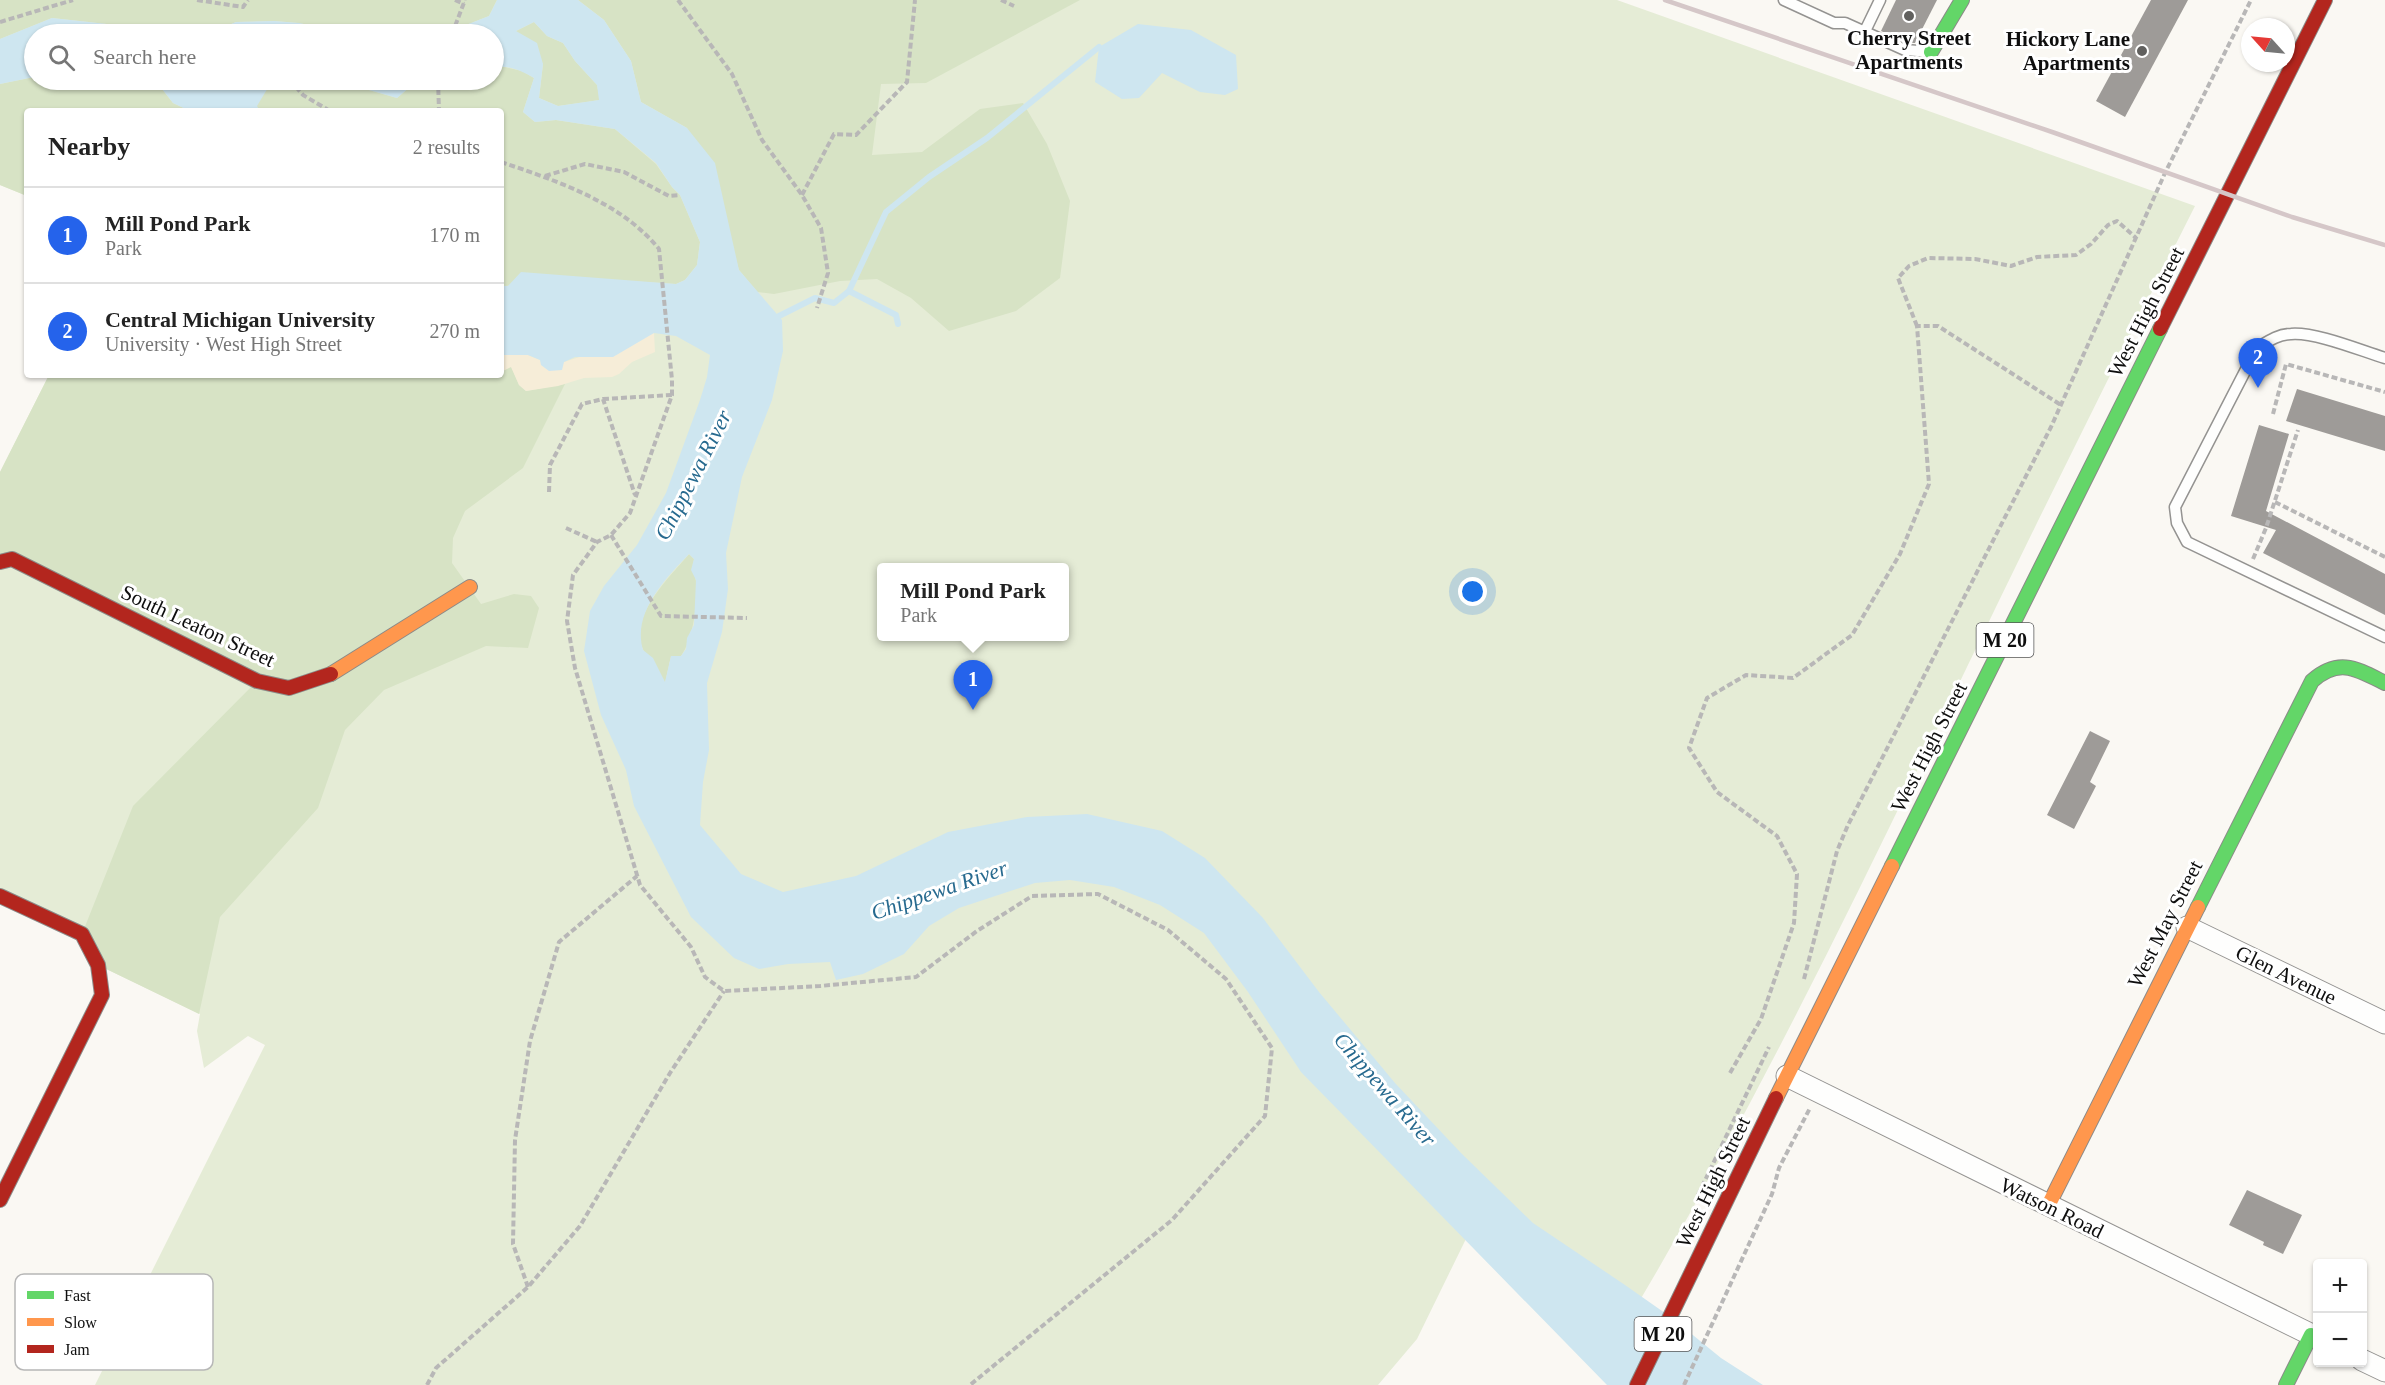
<!DOCTYPE html>
<html lang="en">
<head>
<meta charset="utf-8">
<style>
	body { margin:0; font-family:Georgia,serif; background:#f6f6f6; color:#222 }
	.controls { position:absolute; right:18px; bottom:18px; display:grid; overflow:hidden; border-radius:6px; box-shadow:0 2px 4px #0004 }
	.controls button { width:54px; height:54px; display:grid; place-items:center; padding:0; border:0; border-bottom:2px solid #e0e0e0; background:#fff; color:#222; font:30px sans-serif }
	.compass { position:absolute; left:2241px; top:18px; width:54px; height:54px; border-radius:50%; background:#fff; box-shadow:0 2px 4px #0004; rotate:297deg }
	.you { position:absolute; left:1473px; top:592px; width:21px; height:21px; margin:-15px; border:4px solid #fff; border-radius:50%; background:#1a73e8; box-shadow:0 0 0 9px #1a73e833 }
	.badge { display:grid; place-items:center; width:39px; height:39px; border-radius:50%; background:#2563eb; color:#fff; font-size:20px; font-weight:700 }
	.pin { position:absolute; translate:-50% -50px; filter:drop-shadow(0 2px 3px #0008) }
	.pin::after { content:''; position:absolute; top:32px; width:21px; height:18px; background:inherit; clip-path:polygon(0 0,100% 0,50% 100%) }
	.popup { position:absolute; left:877px; top:563px; width:192px; height:78px; box-sizing:border-box; display:grid; place-content:center; border-radius:6px; background:#fff; filter:drop-shadow(0 2px 4px #0005); font-size:20px; white-space:nowrap; color:#767676 }
	.popup b { font-size:22px; color:#222 }
	.popup::after { content:''; position:absolute; left:50%; top:100%; margin-left:-12px; border:12px solid transparent; border-top-color:#fff }
	.list { margin:0; padding:0; list-style:none }
	h2 { display:flex; justify-content:space-between; align-items:center; height:78px; margin:0; padding:0 24px; font-size:26px }
	h2 small { font-size:20px; font-weight:400; color:#767676 }
	.list li { display:grid; grid-template-columns:39px 1fr auto; gap:18px; align-items:center; box-sizing:border-box; height:96px; padding:0 24px; border-top:2px solid #e0e0e0 }
	.list b { display:block; font-size:22px; white-space:nowrap }
	.list p { margin:0; font-size:20px; white-space:nowrap; color:#767676 }
	.list em { font-size:20px; font-style:normal; color:#767676 }
	.icon { flex:none; width:33px; height:33px; fill:none; stroke:currentColor; stroke-width:2; stroke-linecap:round; stroke-linejoin:round }
	.map { position:relative; flex:none; width:2385px; height:1385px; overflow:hidden }
	.search { position:absolute; background:#fff; box-shadow:0 2px 4px #0004; left:24px; top:24px; width:480px; height:66px; display:flex; align-items:center; gap:15px; box-sizing:border-box; padding:0 21px; border-radius:33px; color:#767676; font-size:22px }
	.panel { position:absolute; background:#fff; box-shadow:0 2px 4px #0004; left:24px; top:108px; width:480px; height:270px; border-radius:6px }
	.map>svg:first-child { display:block }
	.green { fill:#e5ecd6; fill-rule:evenodd }
	.forest { fill:#d7e3c5 }
	.sand { fill:#f6edd8 }
	.water { fill:#cee6f0; fill-rule:evenodd }
	.lines { fill:none; stroke-linecap:round; stroke-linejoin:round }
	.stream { stroke:#cee6f0; stroke-width:6 }
	.building { fill:#9e9b98 }
	.lane-casing { stroke:#949391; stroke-width:13 }
	.street-casing { stroke:#949391; stroke-width:23 }
	.fast-casing { stroke:#8b8a88; stroke-width:16 }
	.slow-casing { stroke:#8b8a88; stroke-width:16 }
	.jam-casing { stroke:#8b8a88; stroke-width:16 }
	.path { stroke:#b8b7b7; stroke-width:4; stroke-dasharray:6 3; stroke-linecap:butt }
	.lane { stroke:#fefefd; stroke-width:10 }
	.street { stroke:#fefefd; stroke-width:21 }
	.fast { stroke:#63d668; stroke-width:14 }
	.slow { stroke:#ff974d; stroke-width:14 }
	.jam { stroke:#b3261e; stroke-width:14 }
	.rail { stroke:#d5c7c8; stroke-width:4.5 }
	.poi-dot { fill:#61605e; stroke:#fff; stroke-width:2 }
	.labels { text-anchor:middle; dominant-baseline:central; stroke-width:6; stroke-linejoin:round; paint-order:stroke }
	.shield { fill:#fff; stroke:#565656; stroke-width:1.5 }
	.shield-label { font-size:20px; font-weight:bold; fill:#0e0e0e }
	.poi-label { font-size:21px; font-weight:bold; fill:#0e0e0e; stroke:#fff }
	.street-label { font-size:21px; fill:#0e0e0e; stroke:#fff }
	.water-label { font-size:22px; font-style:italic; fill:#276a8f; stroke:#fff }
	.key { fill:#fff; stroke:#b7b7b7; stroke-width:1.5 }
	.key-label { font-size:16px; fill:#0e0e0e }
</style>
</head>
<body>
<div class="map">
<svg width="2385" height="1385" viewBox="0 0 2385 1385">
	<rect width="100%" height="100%" fill="#faf8f3"/>
	<path class="green" d="M0,0H1617L2195,206C2118,359 2041,513 1967,667C1858,893 1750,1118 1621,1332L1486,1198L1417,1339L1378,1385H95L265,1045L248,1036L204,1068L197,1031L200,1014L98,965L81,934L0,894V472L49,375H501V111H27V196L0,185ZM34,34H494V80H34ZM882,568H1064V636H882Z"/>
	<g class="forest">
		<polygon points="0,0 497,0 489,16 466,25 457,34 350,34 299,23 274,21 236,22 208,34 154,34 125,26 52,18 0,39"/>
		<polygon points="578,0 1080,0 926,83 881,84 872,155 922,152 980,109 1023,103 1047,144 1070,201 1060,278 1016,311 949,331 911,298 877,279 840,281 774,294 757,292 739,270 730,239 687,128 641,102 631,61 604,20"/>
		<polygon points="534,22 547,36 563,43 575,61 597,85 600,100 558,106 539,98 543,64 516,31"/>
		<polygon points="501,66 522,71 534,78 523,112 535,122 556,120 615,129 656,164 672,187 680,195 700,242 697,265 685,280 676,284 627,281 501,286 501,111 260,111 256,106 272,80 334,80 397,98 418,80 494,80 494,68"/>
		<polygon points="34,77 34,80 155,80 173,103 190,111 27,111 27,196 0,185 0,84"/>
		<polygon points="511,366 519,385 526,391 565,384 523,468 465,511 453,538 452,563 481,604 514,594 531,596 539,608 528,648 486,646 384,690 345,730 318,808 220,917 199,1014 98,965 82,934 133,806 257,681 0,562 0,472 49,375 501,375 501,372"/>
		<path d="M689,554L694,559C692,569 695,573 696,582C698,603 693,640 681,656H671L665,683C659,670 647,660 642,647C630,614 670,577 689,554Z"/>
	</g>
	<polygon class="sand" points="654,333 655,352 632,362 619,374 612,377 584,378 558,386 526,391 519,385 511,367 501,372 501,355 528,355 540,360 564,362"/>
	<g class="water">
		<path d="M497,0H578L604,20L631,61L641,102L687,128L715,163L739,270L782,320L783,351L772,400L742,477L726,553L728,589L722,632L707,683L709,750L703,782L700,825L741,874L783,892L856,876L948,832L1027,817L1087,814L1162,831L1205,858L1263,918L1319,992L1395,1083L1461,1153L1533,1223L1625,1285L1672,1318L1721,1358L1763,1385H1607L1301,1072L1248,992L1204,933L1160,905L1114,887L1070,880L1035,883L959,908L929,926L904,954L863,974L836,980L830,962L788,964L759,969L734,958L691,917L634,806L626,770L601,715L584,651L590,611L604,586L637,545L666,493L700,400L707,377L710,355L676,336L654,333L613,357H575L564,362L562,370L549,371L541,365L540,360L528,355H501V286H508L521,272L676,284L685,280L697,265L700,242L680,195L672,187L656,163L615,129L556,120L535,122L523,112L534,78C522,71 507,64 494,68V34H457L466,25L489,16ZM534,22L547,36L563,43L575,61L597,85L599,100L558,106L539,98L543,64L537,43L516,31ZM689,554L694,559L691,570L696,580L694,625L687,638L686,649L681,656H671L665,682L653,658L643,650C632,613 665,579 689,554Z"/>
		<polygon points="52,18 125,26 154,34 34,34 34,77 0,84 0,39"/>
		<polygon points="274,21 299,23 350,34 208,34 236,22"/>
		<polygon points="1138,24 1191,30 1236,55 1238,89 1225,95 1200,92 1162,73 1139,98 1122,99 1095,82 1099,47"/>
		<polygon points="155,80 275,80 272,81 257,106 260,111 190,111 173,103"/>
		<polygon points="334,80 418,80 397,98"/>
	</g>
	<g class="lines">
		<g class="stream">
			<polyline points="849,291 886,212 929,177 987,138 1099,47"/>
			<polyline points="779,316 815,298 834,303 849,291 896,315 898,324"/>
		</g>
	</g>
	<g class="building">
		<polygon points="1896,0 1937,0 1915,43 1907,43 1881,31"/>
		<polygon points="2151,0 2188,0 2125,117 2096,101"/>
		<polygon points="2297,389 2385,416 2385,451 2286,421"/>
		<polygon points="2259,425 2289,434 2266,511 2385,574 2385,615 2263,553 2276,530 2231,516"/>
		<polygon points="2090,731 2110,741 2090,782 2096,786 2074,829 2047,815"/>
		<polygon points="2247,1190 2302,1215 2283,1254 2263,1245 2264,1242 2229,1225"/>
	</g>
	<g class="lines">
		<g class="lane-casing">
			<g id="lane">
				<polyline points="1784,0 1834,23 1845,23 1905,50 1931,52"/>
				<polyline points="1865,31 1880,0"/>
				<path d="M2385,358C2359,350 2316,332 2291,334C2278,334 2267,342 2257,348L2175,507L2177,523L2187,542L2385,637"/>
			</g>
		</g>
		<g class="street-casing">
			<g id="street">
				<polyline points="2187,927 2385,1023"/>
				<polyline points="1787,1076 2318,1338"/>
				<polyline points="2362,1360 2385,1371"/>
			</g>
		</g>
		<g class="fast-casing">
			<g id="fast">
				<polyline points="1931,52 1962,0"/>
				<polyline points="1892,866 2160,329"/>
				<path d="M2198,907L2312,681C2339,657 2357,669 2385,683"/>
				<polyline points="2286,1385 2311,1335"/>
			</g>
		</g>
		<g class="slow-casing">
			<g id="slow">
				<polyline points="331,674 470,587"/>
				<polyline points="1776,1098 1892,866"/>
				<polyline points="2048,1206 2198,907"/>
			</g>
		</g>
		<g class="jam-casing">
			<g id="jam">
				<polyline points="2160,329 2325,0"/>
				<polyline points="0,562 12,559 257,681 289,688 331,674"/>
				<polyline points="0,896 82,934 98,965 102,995 0,1200"/>
				<polyline points="1637,1385 1776,1098"/>
			</g>
		</g>
		<g class="path">
			<polyline points="197,0 243,7 248,0"/>
			<polyline points="455,0 464,4"/>
			<polyline points="678,0 732,74 762,140 802,195 821,228 828,273 817,308"/>
			<polyline points="1001,0 1014,6"/>
			<polyline points="0,22 73,0"/>
			<polyline points="452,34 465,0"/>
			<polyline points="290,80 303,95 330,111"/>
			<polyline points="438,80 439,111"/>
			<path d="M501,162C557,181 621,202 659,249L672,380V395L630,513L611,535L597,542L573,575L567,621L575,668L640,885L691,947L705,977L724,991L820,986L916,977L977,931L1032,896L1098,894L1168,930L1226,979L1272,1048L1265,1116L1172,1220L970,1385"/>
			<polyline points="545,176 585,164 624,172 669,196 680,195"/>
			<polyline points="802,195 834,134 856,135 907,82 915,0"/>
			<polyline points="1917,326 1898,278 1909,266 1928,258 1975,259 2011,266 2037,257 2076,255 2091,244 2108,225 2117,221 2136,238"/>
			<polyline points="603,399 672,395"/>
			<polyline points="2273,414 2286,364 2385,392"/>
			<polyline points="549,492 550,465 582,404 603,399 635,495"/>
			<polyline points="2275,502 2385,557"/>
			<polyline points="566,528 597,542"/>
			<polyline points="611,535 661,616 747,618"/>
			<polyline points="2253,559 2266,528 2298,430"/>
			<polyline points="1804,979 1837,851 1848,825 2051,427 2165,173 2251,0"/>
			<polyline points="1730,1073 1761,1019 1794,923 1797,874 1777,836 1717,792 1689,748 1707,698 1746,675 1793,678 1852,635 1900,554 1929,484 1917,326 1938,326 2061,405"/>
			<polyline points="1698,1195 1769,1047"/>
			<polyline points="528,1287 513,1244 515,1140 530,1041 559,942 637,876"/>
			<polyline points="427,1385 436,1368 528,1287 580,1226 670,1073 724,991"/>
			<polyline points="1684,1385 1772,1194 1779,1168 1810,1108"/>
		</g>
		<use href="#lane" class="lane"/>
		<use href="#street" class="street"/>
		<use href="#fast" class="fast"/>
		<use href="#slow" class="slow"/>
		<use href="#jam" class="jam"/>
		<polyline class="rail" points="1665,0 2055,133 2292,217 2385,245"/>
	</g>
	<g class="poi-dot">
		<circle cx="1909" cy="16" r="6"/>
		<circle cx="2142" cy="51" r="6"/>
	</g>
	<g class="labels">
		<g class="shield">
			<rect x="1976.5" y="623" width="57" height="34" rx="4.5"/>
			<rect x="1634.5" y="1317" width="57" height="34" rx="4.5"/>
		</g>
		<g class="shield-label">
			<text x="2005" y="640">M 20</text>
			<text x="1663" y="1334">M 20</text>
		</g>
		<g class="poi-label">
			<text x="1909" y="38">Cherry Street<tspan x="1909" dy="24">Apartments</tspan></text>
			<text x="2130" y="39" text-anchor="end">Hickory Lane<tspan x="2130" dy="24">Apartments</tspan></text>
		</g>
		<g class="street-label">
			<text transform="translate(2146 312) rotate(-63)">West High Street</text>
			<text transform="translate(198 626) rotate(25)">South Leaton Street</text>
			<text transform="translate(1929 747) rotate(-63)">West High Street</text>
			<text transform="translate(2165 924) rotate(-63)">West May Street</text>
			<text transform="translate(2286 975) rotate(26)">Glen Avenue</text>
			<text transform="translate(1713 1182) rotate(-64)">West High Street</text>
			<text transform="translate(2052 1208) rotate(26)">Watson Road</text>
		</g>
		<g class="water-label">
			<text transform="translate(693 475) rotate(-63)">Chippewa River</text>
			<text transform="translate(939 890) rotate(-19)">Chippewa River</text>
			<text transform="translate(1385 1089) rotate(49)">Chippewa River</text>
		</g>
	</g>
	<rect x="15" y="1274" width="198" height="96" rx="9" class="key"/>
	<rect x="27" y="1291" width="27" height="8" fill="#63d668"/>
	<rect x="27" y="1318" width="27" height="8" fill="#ff974d"/>
	<rect x="27" y="1345" width="27" height="8" fill="#b3261e"/>
	<g class="key-label">
		<text x="64" y="1301">Fast</text>
		<text x="64" y="1328">Slow</text>
		<text x="64" y="1355">Jam</text>
	</g>
</svg>
<div class="controls">
<button>+</button>
<button>−</button>
</div>
<svg class="compass" viewBox="-18 -18 36 36"><path d="M0-13l5 13h-10z" fill="#e53935"/><path d="M0 13l5-13h-10z" fill="#767676"/></svg>
<div class="you"></div>
<div class="pin badge" style="left:973px;top:710px">1</div>
<div class="popup"><b>Mill Pond Park</b>Park</div>
<div class="pin badge" style="left:2258px;top:388px">2</div>
<div class="search"><svg class="icon" aria-label="search" viewBox="0 0 24 24"><circle cx="10" cy="10" r="6"/><path d="M15 15l6 6"/></svg>Search here</div>
<section class="panel">
<h2>Nearby<small>2 results</small></h2>
<ul class="list">
<li><span class="badge">1</span><div><b>Mill Pond Park</b><p>Park</p></div><em>170 m</em></li>
<li><span class="badge">2</span><div><b>Central Michigan University</b><p>University · West High Street</p></div><em>270 m</em></li>
</ul>
</section>
</div>
</body>
</html>
